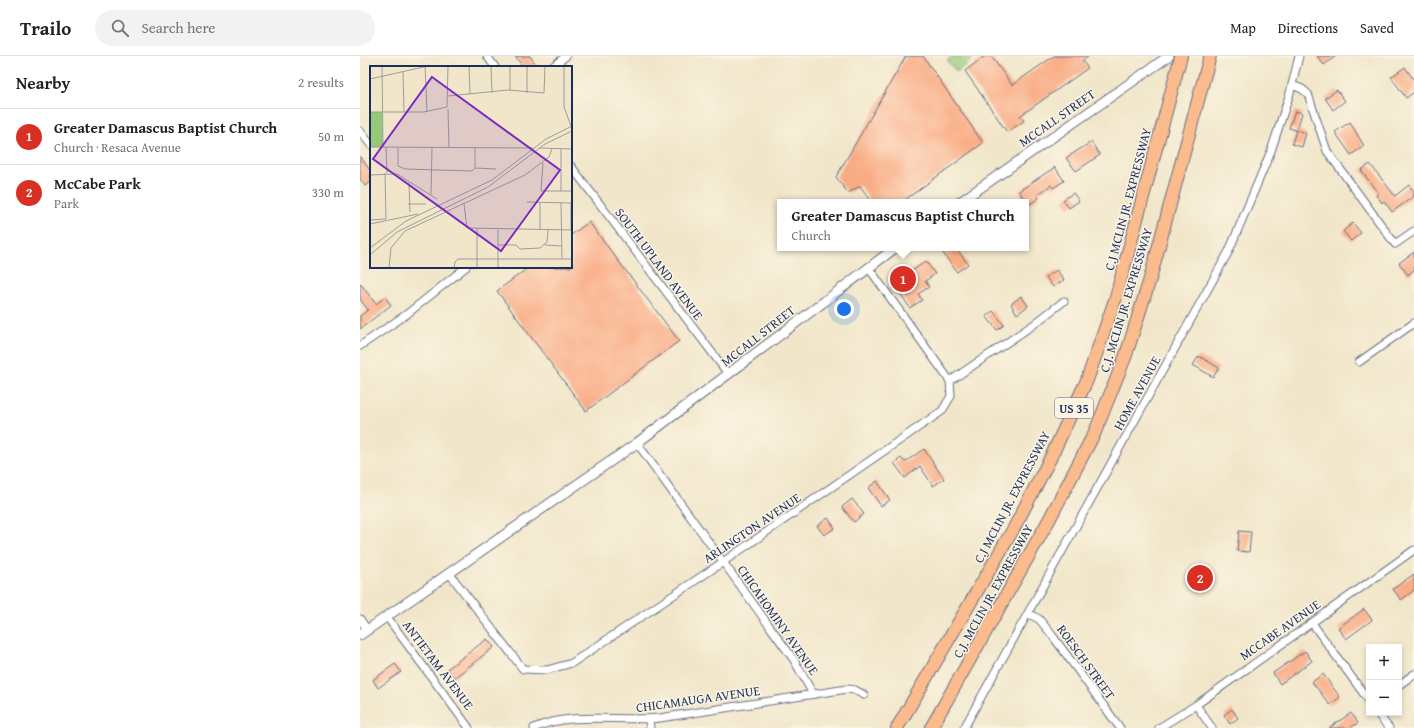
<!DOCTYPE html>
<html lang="en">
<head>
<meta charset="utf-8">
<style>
	body { margin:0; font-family:"Gentium Book Plus",serif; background:#f2f2f2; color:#202124 }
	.controls { position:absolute; right:12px; bottom:12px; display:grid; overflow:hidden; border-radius:0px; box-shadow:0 2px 6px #0003 }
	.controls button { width:36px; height:36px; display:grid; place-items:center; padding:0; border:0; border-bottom:1px solid #e0e0e0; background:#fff; color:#202124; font:20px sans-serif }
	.you { position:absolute; left:484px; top:253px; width:14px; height:14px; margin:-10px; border:3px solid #fff; border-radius:50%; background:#1a73e8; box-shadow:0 0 0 6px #1a73e833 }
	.badge { display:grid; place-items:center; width:26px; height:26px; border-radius:50%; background:#d93025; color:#fff; font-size:13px; font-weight:700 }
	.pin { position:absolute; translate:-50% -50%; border:2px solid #fff; box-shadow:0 1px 4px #0006 }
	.popup { position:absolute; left:417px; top:143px; width:252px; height:52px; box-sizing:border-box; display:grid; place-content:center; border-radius:0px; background:#fff; filter:drop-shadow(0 1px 3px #0005); font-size:13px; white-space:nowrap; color:#757577 }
	.popup b { font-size:15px; color:#202124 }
	.popup::after { content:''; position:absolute; left:50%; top:100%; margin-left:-8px; border:8px solid transparent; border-top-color:#fff }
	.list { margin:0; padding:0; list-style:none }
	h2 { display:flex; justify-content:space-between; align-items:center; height:52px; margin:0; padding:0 16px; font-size:17px }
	h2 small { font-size:13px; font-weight:400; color:#757577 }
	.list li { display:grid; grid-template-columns:26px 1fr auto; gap:12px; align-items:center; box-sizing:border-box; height:56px; padding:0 16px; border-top:1px solid #e0e0e0 }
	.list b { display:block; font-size:15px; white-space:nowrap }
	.list p { margin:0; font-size:13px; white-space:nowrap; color:#757577 }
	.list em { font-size:13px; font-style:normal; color:#757577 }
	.icon { flex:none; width:22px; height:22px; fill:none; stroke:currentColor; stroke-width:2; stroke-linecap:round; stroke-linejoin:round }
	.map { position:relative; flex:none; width:1054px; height:672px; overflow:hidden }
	header { display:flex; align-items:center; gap:24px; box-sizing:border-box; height:56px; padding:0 20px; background:#fff; border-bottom:1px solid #e0e0e0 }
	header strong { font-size:19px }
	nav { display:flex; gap:22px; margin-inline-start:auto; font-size:14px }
	.search { width:280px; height:36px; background:#f2f2f2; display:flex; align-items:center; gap:10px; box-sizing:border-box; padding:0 14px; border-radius:22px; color:#757577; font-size:15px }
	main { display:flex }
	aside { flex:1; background:#fff }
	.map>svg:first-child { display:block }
	.green { fill:#95c878; stroke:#587c6b }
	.building { fill:#f9ac84 }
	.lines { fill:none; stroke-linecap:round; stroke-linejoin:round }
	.minor-casing { stroke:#666f83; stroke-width:9 }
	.tertiary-casing { stroke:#666f83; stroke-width:11 }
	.trunk-casing { stroke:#666f83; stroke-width:14 }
	.minor { stroke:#fff; stroke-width:7 }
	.tertiary { stroke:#fff; stroke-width:9 }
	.trunk { stroke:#fbbb8d; stroke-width:12 }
	.labels { text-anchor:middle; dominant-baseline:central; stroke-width:3; stroke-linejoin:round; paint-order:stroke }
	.shield { fill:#fcf5e5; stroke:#5e6a86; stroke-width:1 }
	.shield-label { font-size:12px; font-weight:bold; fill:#1b2f5e }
	.street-label { font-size:13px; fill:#1b2f5e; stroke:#fcf5e5 }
	.inset-road { fill:none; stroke:#9b9d9e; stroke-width:1 }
	.view { fill:#7b2cbf; fill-opacity:0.15; stroke:#7b2cbf; stroke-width:2 }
	.inset-edge { fill:none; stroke:#1b2f5e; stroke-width:2 }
</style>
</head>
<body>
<header>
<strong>Trailo</strong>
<div class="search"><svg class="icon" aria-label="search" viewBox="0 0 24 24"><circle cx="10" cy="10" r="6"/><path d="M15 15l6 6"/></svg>Search here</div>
<nav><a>Map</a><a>Directions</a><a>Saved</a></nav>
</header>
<main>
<aside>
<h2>Nearby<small>2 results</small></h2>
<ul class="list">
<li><span class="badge">1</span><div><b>Greater Damascus Baptist Church</b><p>Church · Resaca Avenue</p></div><em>50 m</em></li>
<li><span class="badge">2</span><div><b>McCabe Park</b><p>Park</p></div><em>330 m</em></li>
</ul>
</aside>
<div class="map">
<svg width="1054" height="672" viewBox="0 0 1054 672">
	<rect width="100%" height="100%" fill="#fcf5e5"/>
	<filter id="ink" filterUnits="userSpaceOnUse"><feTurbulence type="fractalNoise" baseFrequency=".025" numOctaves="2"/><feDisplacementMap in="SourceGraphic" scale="8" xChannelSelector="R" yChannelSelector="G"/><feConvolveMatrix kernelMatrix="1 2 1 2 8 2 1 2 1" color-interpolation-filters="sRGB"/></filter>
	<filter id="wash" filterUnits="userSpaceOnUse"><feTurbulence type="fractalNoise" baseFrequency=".012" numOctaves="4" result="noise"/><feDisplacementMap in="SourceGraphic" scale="16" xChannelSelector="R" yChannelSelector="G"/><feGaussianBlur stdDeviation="0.9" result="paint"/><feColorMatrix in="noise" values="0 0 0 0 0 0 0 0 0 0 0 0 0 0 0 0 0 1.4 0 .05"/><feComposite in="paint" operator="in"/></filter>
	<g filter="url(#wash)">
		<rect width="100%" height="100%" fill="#f1e6c9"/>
		<polygon class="green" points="593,0 609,0 612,4 597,16 587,5"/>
		<g id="blocks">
			<g class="building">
				<polygon points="155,0 170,0 178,11 163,11"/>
				<polygon points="546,0 563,0 623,87 542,146 512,146 500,130 488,137 476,121"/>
				<polygon points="625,0 631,0 652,29 694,0 729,0 722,5 728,12 660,60 664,65 647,76 605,15"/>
				<polygon points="957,0 976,0 964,9"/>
				<polygon points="1045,11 1054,24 1054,36 1046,42 1031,21"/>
				<polygon points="977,34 985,45 973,54 965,42"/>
				<polygon points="935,55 942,57 937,74 946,77 942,91 932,88 936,74 929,72"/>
				<polygon points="990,66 1004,90 991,99 975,76"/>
				<polygon points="731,86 740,99 716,115 706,102"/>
				<polygon points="0,100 11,116 11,126 5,130 0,123"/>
				<polygon points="1010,108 1035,140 1049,129 1054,136 1054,140 1032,156 1024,145 1022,147 1016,139 1018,137 1001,114"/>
				<polygon points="695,111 704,125 693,132 691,129 677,139 679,142 668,149 659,135"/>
				<polygon points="713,137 719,145 709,152 703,144"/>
				<polygon points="229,166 319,285 226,355 137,235 169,211 211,211 211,179"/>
				<polygon points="993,167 1001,177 991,185 983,175"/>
				<polygon points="579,192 596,192 608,208 597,216"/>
				<polygon points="1054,196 1054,214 1048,219 1039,207"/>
				<polygon points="566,205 575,218 565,225 569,231 558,238 562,244 550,252 534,228"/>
				<polygon points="697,214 704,224 693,231 686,221"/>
				<polygon points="0,227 16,248 25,241 31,249 0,273 0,260 8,254 0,243"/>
				<polygon points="661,240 668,250 657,258 651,248"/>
				<polygon points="633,255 644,269 637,274 626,260"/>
				<polygon points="839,300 859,312 853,321 833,309"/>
				<polygon points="564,393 584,423 573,430 560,410 545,422 534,407 541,402 545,406"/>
				<polygon points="517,425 530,444 521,450 508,432"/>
				<polygon points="492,443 504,458 494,466 482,451"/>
				<polygon points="468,462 475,472 464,479 457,470"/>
				<polygon points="879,475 891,476 889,496 877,495"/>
				<polygon points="1054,518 1054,534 1041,544 1033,533"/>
				<polygon points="1004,553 1012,564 986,583 978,572"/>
				<polygon points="127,583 134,591 94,622 87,613"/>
				<polygon points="945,595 952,605 920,628 913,617"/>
				<polygon points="35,608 41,616 18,632 13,624"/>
				<polygon points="963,618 980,641 970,649 952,626"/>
				<polygon points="872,653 878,662 870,668 864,659"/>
				<polygon points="991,657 998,667 990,672 969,672"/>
			</g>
		</g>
	</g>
	<g filter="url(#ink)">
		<use href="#blocks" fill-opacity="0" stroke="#666f83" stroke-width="1"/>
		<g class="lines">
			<g class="minor-casing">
				<g id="minor">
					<polyline points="127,0 135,11"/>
					<polyline points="192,11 206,0"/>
					<polyline points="932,29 942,33 948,38 967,95 1035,188 1054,175"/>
					<polyline points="0,75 11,89"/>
					<polyline points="211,110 369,319"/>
					<polyline points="0,290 47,258 106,211"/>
					<polyline points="999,306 1054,267"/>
					<polyline points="590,325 673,269 704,245"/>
					<polyline points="277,387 434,604 453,638"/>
					<polyline points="89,517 163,613 187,614 212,607 363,506 582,355 591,340 590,325 508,211"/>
					<polyline points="669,558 679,563 692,579 760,672"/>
					<polyline points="27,561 109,672"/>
					<polyline points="0,563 7,574"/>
					<polyline points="952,567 1009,645"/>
					<polyline points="1039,629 1054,618"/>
					<polyline points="836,649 852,672"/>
					<polyline points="1017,657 1029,672"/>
					<polyline points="289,663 290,672"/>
					<path d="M174,672C213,655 259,666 300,662L487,633L495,634L504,639"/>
					<polyline points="604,672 869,195 911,95 930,37 939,0"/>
					<polyline points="799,672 836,649 1054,494"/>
				</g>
			</g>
			<g class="tertiary-casing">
				<g id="tertiary">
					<polyline points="600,146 809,0"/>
					<polyline points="0,579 277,387 535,192"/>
				</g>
			</g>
			<g class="trunk-casing">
				<g id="trunk">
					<polyline points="537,672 654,472 691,401 727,324 756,241 821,0"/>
					<polyline points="571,672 689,464 735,376 766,299 790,223 850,0"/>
				</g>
			</g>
			<use href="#minor" class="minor"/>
			<use href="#tertiary" class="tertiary"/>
			<use href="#trunk" class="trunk"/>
		</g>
	</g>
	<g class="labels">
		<rect class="shield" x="695" y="342" width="38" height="20" rx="3"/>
		<g class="shield-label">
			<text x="714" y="352">US 35</text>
		</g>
		<g class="street-label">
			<text transform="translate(697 62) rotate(-35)">MCCALL STREET</text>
			<text transform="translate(768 143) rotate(-75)">C.J MCLIN JR. EXPRESSWAY</text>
			<text transform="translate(299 208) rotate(53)">SOUTH UPLAND AVENUE</text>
			<text transform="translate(766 244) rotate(-73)">C.J. MCLIN JR. EXPRESSWAY</text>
			<text transform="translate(398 280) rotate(-38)">MCCALL STREET</text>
			<text transform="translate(777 337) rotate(-61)">HOME AVENUE</text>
			<text transform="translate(652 441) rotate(-62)">C.J MCLIN JR. EXPRESSWAY</text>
			<text transform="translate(392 472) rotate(-34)">ARLINGTON AVENUE</text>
			<text transform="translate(633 535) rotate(-61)">C.J. MCLIN JR. EXPRESSWAY</text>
			<text transform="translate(418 564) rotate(55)">CHICAHOMINY AVENUE</text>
			<text transform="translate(920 574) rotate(-35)">MCCABE AVENUE</text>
			<text transform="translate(726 606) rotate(54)">ROESCH STREET</text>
			<text transform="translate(78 609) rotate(53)">ANTIETAM AVENUE</text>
			<text transform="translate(338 643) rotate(-8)">CHICAMAUGA AVENUE</text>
		</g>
	</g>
	<g transform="translate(10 10)">
		<rect width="202" height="202" fill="#f1e6c9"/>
		<path d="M0,46H12L13,81H0Z" fill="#95c878"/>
		<path class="inset-road" d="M12,0L13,81M55,0L57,46M99,0L100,28M121,0L122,27M140,0V24M157,0V27M194,0V41L201,60M33,6L34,46M0,13L58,0M78,30L138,24L174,27L175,0M78,43L79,82M0,46H54L77,41L78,0M0,81L163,82M16,81L17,107M28,82V100L35,103L102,105L105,102L126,103M169,82L202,83M191,83V125M173,97L171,125H202M105,102V81M0,109L27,108L67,133M39,117L40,146M61,128L62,82M157,136L202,137M170,136V164M191,137L192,193M201,137V164M38,138H56M94,138L97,162L202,164M0,154L16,153L15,107M0,158L48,148M107,163V202M128,164V202M128,179H146L150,183M175,179L191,180M0,182L36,155L122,114L176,73L202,60M170,182L177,176L178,164M150,183L170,182M0,189L27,166L118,121L175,78L202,65M19,202L21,182L35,165L155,109L179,91L182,83M84,202L85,196L88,193H202"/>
		<path class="view" d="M62,11L190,104L131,185L3,93Z"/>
		<rect width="202" height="202" class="inset-edge"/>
	</g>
</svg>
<div class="controls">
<button>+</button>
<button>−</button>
</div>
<div class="you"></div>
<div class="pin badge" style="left:543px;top:223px">1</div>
<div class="popup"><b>Greater Damascus Baptist Church</b>Church</div>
<div class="pin badge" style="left:840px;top:522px">2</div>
</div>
</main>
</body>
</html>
